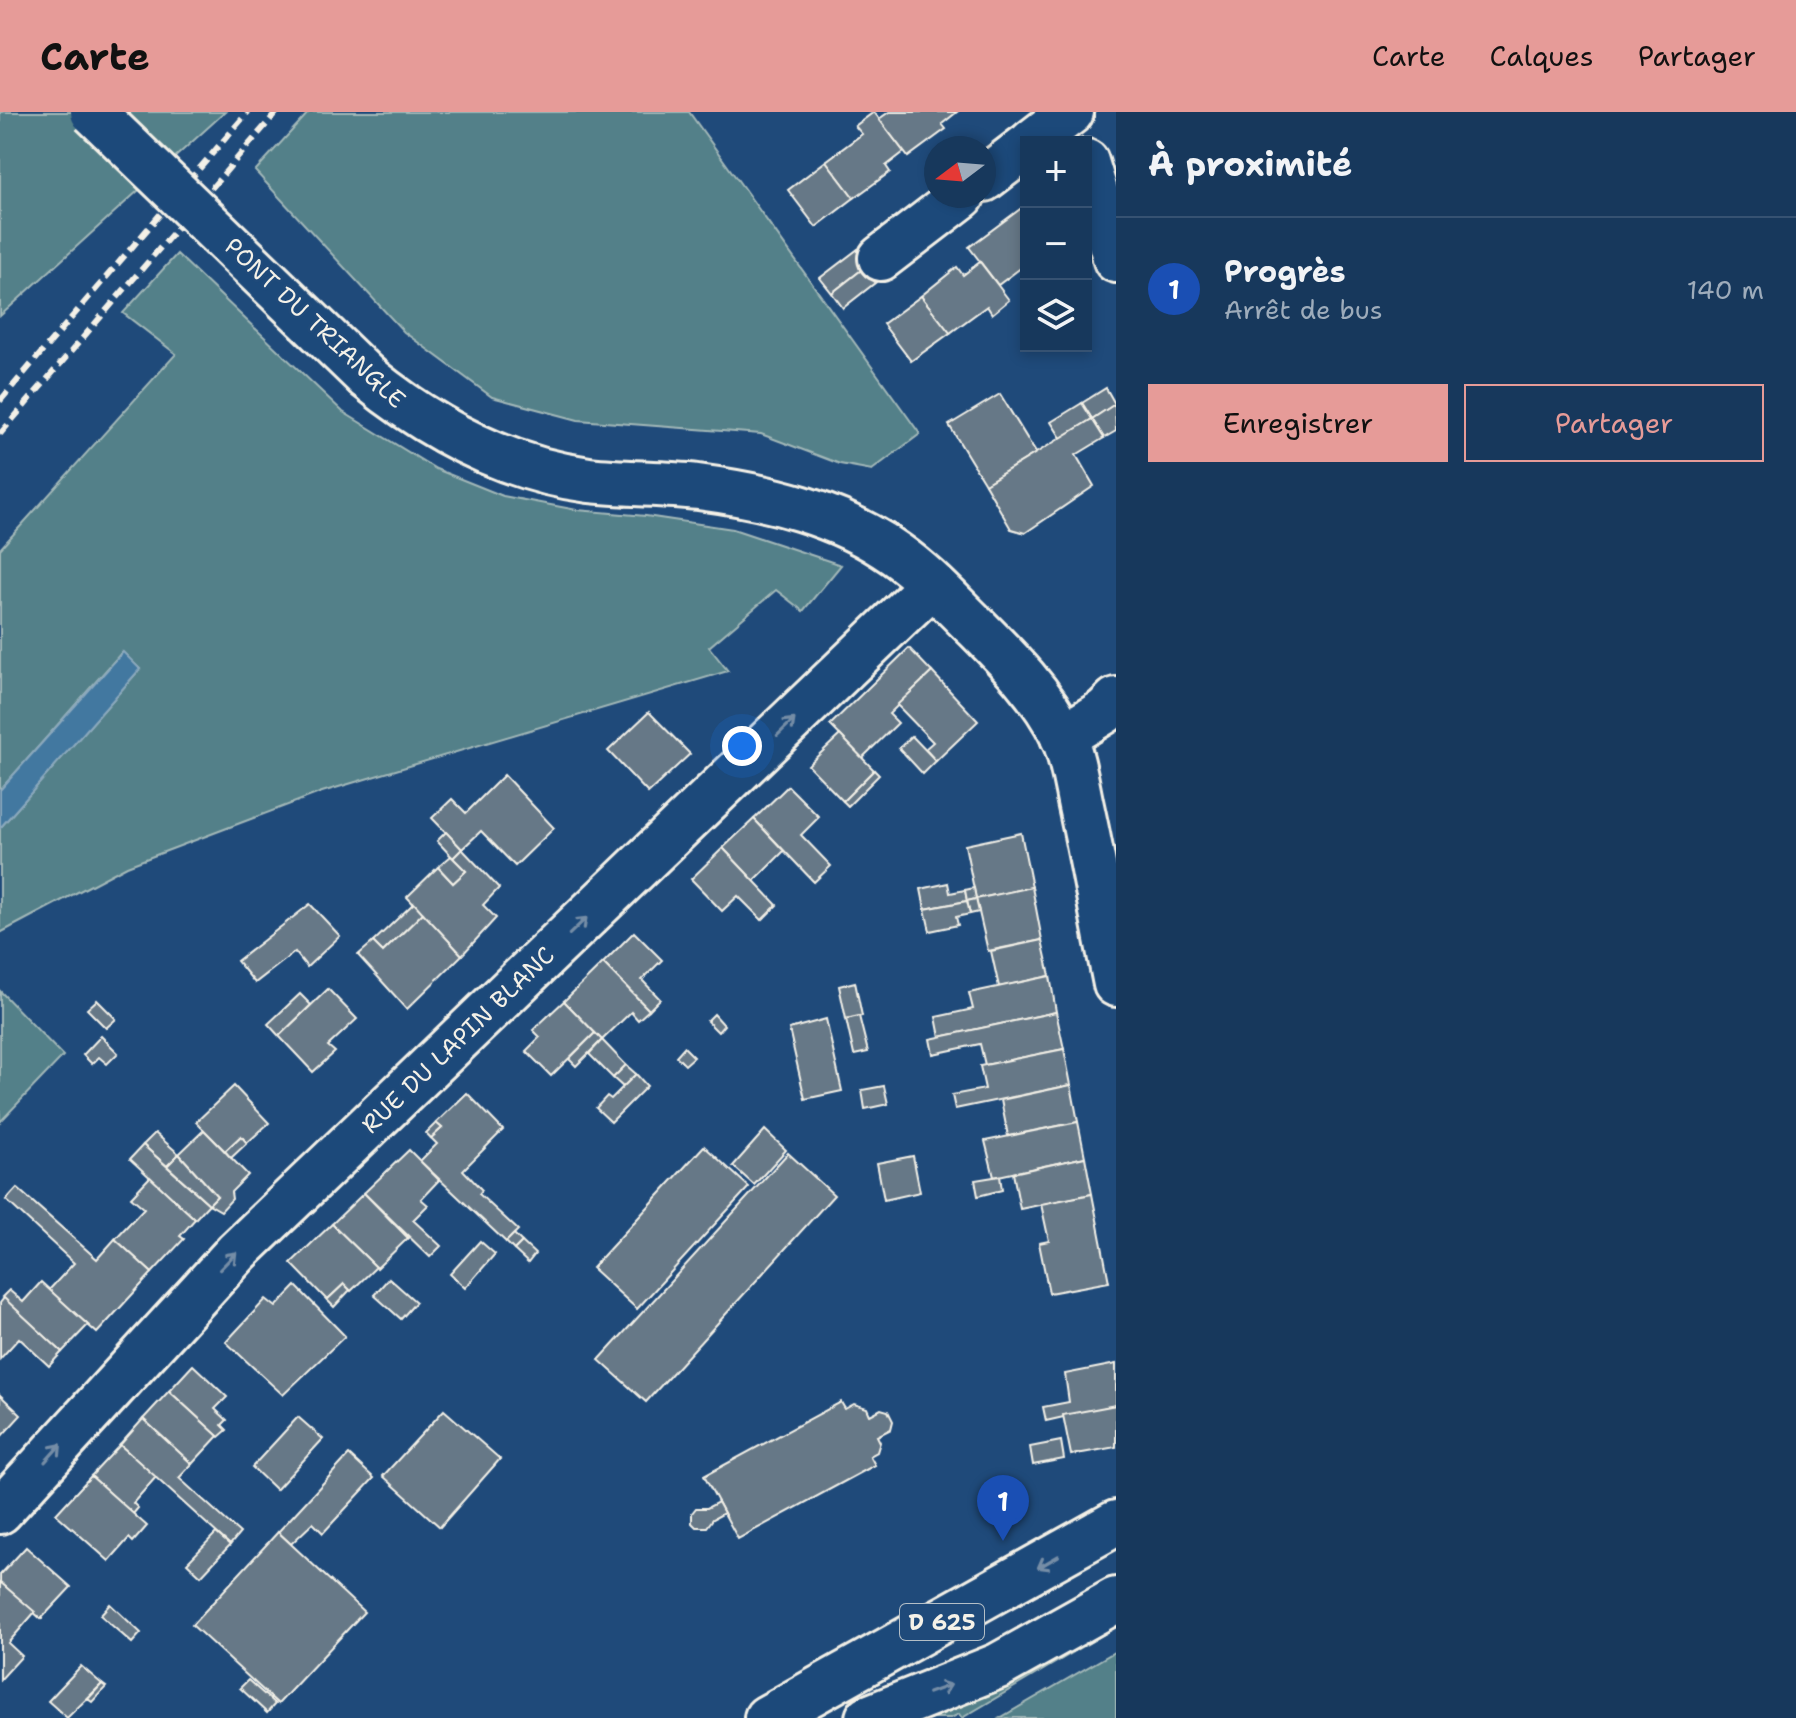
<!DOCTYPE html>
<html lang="fr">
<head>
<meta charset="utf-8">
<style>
	body { margin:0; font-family:"Shantell Sans",sans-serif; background:#203f62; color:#f1f3f6 }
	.controls { position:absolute; right:24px; top:24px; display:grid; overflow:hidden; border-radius:0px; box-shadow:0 4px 12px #0003 }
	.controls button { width:72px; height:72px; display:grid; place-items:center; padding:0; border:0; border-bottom:2px solid #365272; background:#17385c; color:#f1f3f6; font:40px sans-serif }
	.compass { position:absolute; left:924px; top:24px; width:72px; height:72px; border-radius:50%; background:#17385c; box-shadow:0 4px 12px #0003; rotate:254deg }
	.you { position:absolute; left:742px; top:634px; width:28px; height:28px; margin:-20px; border:6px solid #fff; border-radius:50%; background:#1a73e8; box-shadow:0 0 0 12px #1a73e833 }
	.badge { display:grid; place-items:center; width:52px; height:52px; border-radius:50%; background:#e69b98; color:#fff; font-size:26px; font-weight:700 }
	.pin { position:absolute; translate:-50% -66px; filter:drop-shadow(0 2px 4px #0008) }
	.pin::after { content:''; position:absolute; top:42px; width:28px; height:24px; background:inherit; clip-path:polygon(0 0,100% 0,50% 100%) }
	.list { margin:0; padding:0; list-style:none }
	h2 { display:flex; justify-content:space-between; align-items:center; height:104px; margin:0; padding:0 32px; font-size:34px }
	h2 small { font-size:26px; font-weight:400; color:#9eacbb }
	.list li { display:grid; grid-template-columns:52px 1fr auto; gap:24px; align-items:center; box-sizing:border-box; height:144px; padding:0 32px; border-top:2px solid #365272 }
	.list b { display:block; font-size:30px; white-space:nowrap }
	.list p { margin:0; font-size:26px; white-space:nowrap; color:#9eacbb }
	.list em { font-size:26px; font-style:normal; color:#9eacbb }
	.actions { display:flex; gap:16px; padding:24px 32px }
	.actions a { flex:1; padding:18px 0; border:2px solid #e69b98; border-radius:0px; text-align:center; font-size:28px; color:#e69b98 }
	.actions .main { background:#e69b98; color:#111 }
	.icon { flex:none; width:44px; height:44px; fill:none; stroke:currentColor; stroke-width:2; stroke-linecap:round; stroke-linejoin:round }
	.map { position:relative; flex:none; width:1116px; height:1606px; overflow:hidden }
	header { display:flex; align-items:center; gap:48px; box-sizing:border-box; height:112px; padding:0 40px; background:#e69b98; color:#111 }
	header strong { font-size:38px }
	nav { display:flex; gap:44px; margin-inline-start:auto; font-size:28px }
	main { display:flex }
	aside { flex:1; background:#17385c }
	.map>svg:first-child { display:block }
	.green { fill:#528089; stroke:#a3b8b8; stroke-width:2 }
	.water { fill:#4378a0; stroke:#8aa8bd; stroke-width:2 }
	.building { fill:#667887; stroke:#f4f1e8; stroke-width:2 }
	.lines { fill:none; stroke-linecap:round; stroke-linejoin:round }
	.minor-casing { stroke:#f4f1e8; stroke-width:50 }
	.major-casing { stroke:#f4f1e8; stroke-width:50 }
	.minor { stroke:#1f4a7a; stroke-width:44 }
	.major { stroke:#1f4a7a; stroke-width:44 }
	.rail { stroke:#f4f1e8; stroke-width:6; stroke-dasharray:12 6; stroke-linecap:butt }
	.minor-bridge-casing { stroke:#f4f1e8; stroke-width:50; stroke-linecap:butt }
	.minor-bridge { stroke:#1f4a7a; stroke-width:44 }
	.oneway { stroke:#748da6 }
	.labels { text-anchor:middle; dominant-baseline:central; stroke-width:6; stroke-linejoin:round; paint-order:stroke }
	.shield { fill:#1f4a7a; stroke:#b4bfc7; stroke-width:2 }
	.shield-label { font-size:22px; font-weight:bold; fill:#f4f1e8 }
	.street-label { font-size:24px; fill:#f4f1e8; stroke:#1f4a7a }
</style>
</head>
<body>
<header>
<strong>Carte</strong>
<nav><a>Carte</a><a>Calques</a><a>Partager</a></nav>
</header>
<main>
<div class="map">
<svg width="1116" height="1606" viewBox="0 0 1116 1606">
	<rect width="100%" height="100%" fill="#1f4a7a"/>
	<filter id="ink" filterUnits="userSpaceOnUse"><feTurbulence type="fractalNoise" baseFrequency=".0125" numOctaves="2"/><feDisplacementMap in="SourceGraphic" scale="16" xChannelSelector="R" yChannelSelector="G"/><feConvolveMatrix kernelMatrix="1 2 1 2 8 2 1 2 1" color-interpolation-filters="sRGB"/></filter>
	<g filter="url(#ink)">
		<g class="green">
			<polygon points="0,0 225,0 0,204"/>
			<polygon points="309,0 689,0 920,322 872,358 840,352 761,322 578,308 492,285 404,220 255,59"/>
			<polygon points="177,142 343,300 436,357 503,384 577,398 646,404 733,417 841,453 803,499 776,478 709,535 728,559 322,680 127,754 0,821 0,716 140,557 122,540 0,678 0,437 176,242 123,201"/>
			<polygon points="0,879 63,944 0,1010"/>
			<polygon points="1116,1511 1116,1515 962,1606 959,1602 951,1606 921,1606"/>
			<polygon points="1116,1539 1116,1606 1000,1606"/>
		</g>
		<polygon class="water" points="123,540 140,557 0,716 0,678"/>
		<g class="building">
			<polygon points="874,0 904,40 886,54 890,60 854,86 826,49 862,22 855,14"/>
			<polygon points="889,0 957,0 942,12 946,17 908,45 879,7"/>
			<polygon points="826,49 854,86 816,115 788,78"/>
			<polygon points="1023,95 1026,99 1026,152 998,173 969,135"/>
			<polygon points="858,137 869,152 832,181 820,166"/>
			<polygon points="980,150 1009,188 992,202 987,194 950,221 921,184 957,155 963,163"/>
			<polygon points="869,152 880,167 843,196 832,181"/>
			<polygon points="921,184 950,221 911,249 883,212"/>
			<polygon points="1106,276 1115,292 1092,307 1082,291"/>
			<polygon points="1000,282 1036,341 985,372 949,313"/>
			<polygon points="1082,291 1092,307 1061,326 1051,310"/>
			<polygon points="1115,292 1116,319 1104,326 1092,307"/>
			<polygon points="1092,307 1104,326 1076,343 1094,374 1025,421 1011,417 985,372"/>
			<polygon points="909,536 932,560 889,602 898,611 862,646 830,613"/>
			<polygon points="932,560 978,609 936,649 925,637 933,630 897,593"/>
			<polygon points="649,600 690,642 648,681 608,639"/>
			<polygon points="840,623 874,658 843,689 808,653"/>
			<polygon points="912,624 936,649 923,662 899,636"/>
			<polygon points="874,658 879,663 848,694 843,689"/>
			<polygon points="504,663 554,716 515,754 481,719 462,737 432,706 452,687 466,701"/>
			<polygon points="788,674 819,705 801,723 831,754 814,770 754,707"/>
			<polygon points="754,707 784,739 754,769 723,736"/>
			<polygon points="446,720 462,737 453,746 437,729"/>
			<polygon points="1021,721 1032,775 976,787 965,733"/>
			<polygon points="723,736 777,793 762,808 738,784 722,799 691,767"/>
			<polygon points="462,737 499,776 483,793 496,806 462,843 407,785 438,755 453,771 466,759 453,746"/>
			<polygon points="451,744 466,759 453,771 438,755"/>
			<polygon points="948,771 950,781 965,778 967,789 925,797 921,777"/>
			<polygon points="1032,775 1042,828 988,839 976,787"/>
			<polygon points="974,776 976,787 967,789 965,778"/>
			<polygon points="976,787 979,800 970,802 967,789"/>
			<polygon points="967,789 970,802 956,805 958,813 930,819 925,797"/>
			<polygon points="414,791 423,801 383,840 373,830"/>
			<polygon points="310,792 340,824 307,855 295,840 255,871 237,849"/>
			<polygon points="423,801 462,843 407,897 358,843 373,830 383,840"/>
			<polygon points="634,820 662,848 642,868 660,887 649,898 603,851"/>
			<polygon points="1042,828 1050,864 999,875 991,839"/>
			<polygon points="603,851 649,898 638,908 631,900 602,928 564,889"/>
			<polygon points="1050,864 1056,900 940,925 936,905 973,897 969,881"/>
			<polygon points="855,870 862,904 846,907 839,874"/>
			<polygon points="328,877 357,907 328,934 335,940 313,960 279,924"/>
			<polygon points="300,882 311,893 279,924 268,912"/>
			<polygon points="97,888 116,907 106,916 87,897"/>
			<polygon points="564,889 595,921 551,964 526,939 540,925 533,918"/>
			<polygon points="1056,900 1064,937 985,953 980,932 933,942 930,927"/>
			<polygon points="714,902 724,913 718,920 707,909"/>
			<polygon points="859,904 868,940 854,943 846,907"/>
			<polygon points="826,907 842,979 805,987 789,917"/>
			<polygon points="595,921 602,928 576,954 569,947"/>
			<polygon points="101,924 118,941 107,952 99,945 92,952 83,943"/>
			<polygon points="602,928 626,953 613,966 589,942"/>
			<polygon points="684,935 694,945 685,953 676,944"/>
			<polygon points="1064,937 1071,973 955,997 952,983 985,977 980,954"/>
			<polygon points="626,953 636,962 623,975 613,966"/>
			<polygon points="636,962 647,974 611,1010 596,996 607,984 611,987"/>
			<polygon points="1071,973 1078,1010 1008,1024 1001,988"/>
			<polygon points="234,974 269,1011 247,1031 241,1024 225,1039 196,1010"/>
			<polygon points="884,974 888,992 865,997 862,978"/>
			<polygon points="467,981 503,1018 463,1058 482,1078 479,1082 518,1118 506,1130 420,1049 437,1032 431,1026 442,1016 436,1011"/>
			<polygon points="1078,1010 1085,1045 994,1065 985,1029"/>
			<polygon points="436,1011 442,1016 431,1026 426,1021"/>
			<polygon points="204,1018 248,1063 231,1080 232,1087 221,1099 209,1092 217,1084 179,1042"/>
			<polygon points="765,1018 786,1038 754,1073 733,1054"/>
			<polygon points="155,1021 179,1042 167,1054 143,1033"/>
			<polygon points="241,1024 247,1031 231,1046 225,1039"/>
			<polygon points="143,1033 209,1092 195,1107 130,1047"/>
			<polygon points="704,1034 749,1075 637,1197 592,1156"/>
			<polygon points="409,1038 439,1068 421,1087 428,1093 413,1108 441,1134 430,1145 364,1081"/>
			<polygon points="788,1041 834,1083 646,1290 599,1248"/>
			<polygon points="179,1042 217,1084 209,1092 167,1054"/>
			<polygon points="913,1044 920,1080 884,1088 877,1051"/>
			<polygon points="1085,1045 1092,1082 1020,1097 1013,1061"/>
			<polygon points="1000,1064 1002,1078 978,1084 975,1068"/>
			<polygon points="150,1065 195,1107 180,1124 184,1127 152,1161 115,1127 144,1096 131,1085"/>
			<polygon points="17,1076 97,1147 115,1127 152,1161 97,1221 49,1178 74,1151 6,1088"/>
			<polygon points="364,1081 408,1126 377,1156 332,1112"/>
			<polygon points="1092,1082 1109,1170 1049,1181 1039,1131 1049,1129 1041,1092"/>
			<polygon points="332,1112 376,1155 351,1179 344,1172 327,1188 291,1151"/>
			<polygon points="514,1122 522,1130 514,1138 506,1130"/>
			<polygon points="480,1129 495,1142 465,1176 450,1162"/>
			<polygon points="522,1130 535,1142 528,1151 514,1138"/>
			<polygon points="389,1166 416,1190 401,1207 374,1183"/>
			<polygon points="41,1170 88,1213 62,1240 2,1185 9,1178 23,1190"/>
			<polygon points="344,1172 350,1178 334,1195 327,1188"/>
			<polygon points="296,1174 345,1224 283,1283 226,1230 266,1187 276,1195"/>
			<polygon points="4,1186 62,1240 49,1254 19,1226 0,1247 0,1191"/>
			<polygon points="1116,1252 1116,1293 1046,1309 1043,1295 1069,1290 1065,1262"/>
			<polygon points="193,1253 227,1285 215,1297 227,1308 222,1313 227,1318 219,1325 169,1279"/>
			<polygon points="169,1279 218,1324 192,1352 143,1307"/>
			<polygon points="0,1283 21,1303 0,1326"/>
			<polygon points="841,1290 845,1297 854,1292 867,1296 870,1303 881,1297 888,1299 893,1309 891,1317 877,1324 880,1330 877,1340 870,1344 875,1353 738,1427 704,1364"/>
			<polygon points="1116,1293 1116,1335 1071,1343 1063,1303"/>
			<polygon points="444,1298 500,1347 440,1415 383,1364"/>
			<polygon points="298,1305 323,1327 276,1378 252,1355"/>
			<polygon points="143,1307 192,1352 179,1366 240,1421 230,1433 120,1333"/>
			<polygon points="1061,1329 1064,1347 1033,1353 1030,1335"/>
			<polygon points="120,1333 156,1365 133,1391 138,1396 133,1402 91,1364"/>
			<polygon points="349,1343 374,1366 323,1421 313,1411 291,1432 278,1420"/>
			<polygon points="91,1364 147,1414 133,1430 129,1426 109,1449 56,1402"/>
			<polygon points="718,1390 724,1401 713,1407 707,1415 696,1415 692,1411 692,1401 696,1396 707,1396"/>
			<polygon points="278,1420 364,1500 278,1592 192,1513"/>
			<polygon points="216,1421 230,1433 201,1464 187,1451"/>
			<polygon points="26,1435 71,1475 41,1507 0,1470 0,1463"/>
			<polygon points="0,1470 35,1500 8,1531 22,1544 0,1568"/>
			<polygon points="110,1492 141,1521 132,1531 100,1503"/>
			<polygon points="81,1554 102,1572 67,1606 48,1589"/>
			<polygon points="248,1568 275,1592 267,1601 240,1576"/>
			<polygon points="102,1572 106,1575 92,1590 88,1587"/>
		</g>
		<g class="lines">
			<g class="minor-casing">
				<g id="minor">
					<polyline points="1032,30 1071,0"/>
					<polyline points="1086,50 1116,148"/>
					<polyline points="984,67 1026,35"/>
					<polyline points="881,146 962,84"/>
					<path d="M367,265C431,317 506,357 589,368C625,372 662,371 698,375C766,384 839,401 896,442C926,463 951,491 977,516C1009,548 1043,582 1063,624C1073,646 1076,671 1081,694C1094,753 1104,813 1116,872"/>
					<polyline points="1063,625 1105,599 1116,588"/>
					<polyline points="0,1399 237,1140 932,473"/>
				</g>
			</g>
			<g class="major-casing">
				<g id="major">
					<polyline points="767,1606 1116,1411"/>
					<polyline points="868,1606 998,1554 1116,1488"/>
				</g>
			</g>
			<use href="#minor" class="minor"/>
			<use href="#major" class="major"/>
			<g class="rail">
				<polyline points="0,289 248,0"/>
				<polyline points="0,322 277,0"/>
			</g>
			<g class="minor-bridge-casing">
				<polyline id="minor-bridge" points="93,0 367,265"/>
			</g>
			<use href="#minor-bridge" class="minor-bridge"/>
		</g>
		<defs><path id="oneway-shaft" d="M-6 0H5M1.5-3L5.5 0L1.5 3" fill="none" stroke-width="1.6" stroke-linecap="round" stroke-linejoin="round" transform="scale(2)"/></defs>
		<g class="oneway">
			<use href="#oneway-shaft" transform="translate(786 615) rotate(-44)"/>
			<use href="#oneway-shaft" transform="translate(578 814) rotate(-44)"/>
			<use href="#oneway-shaft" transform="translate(228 1149) rotate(-46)"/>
			<use href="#oneway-shaft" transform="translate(53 1341) rotate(-48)"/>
			<use href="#oneway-shaft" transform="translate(1048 1450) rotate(150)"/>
			<use href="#oneway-shaft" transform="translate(940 1577) rotate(-20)"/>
		</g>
	</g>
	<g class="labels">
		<rect class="shield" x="900" y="1492" width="84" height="36" rx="6"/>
		<g class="shield-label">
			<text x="942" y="1510">D 625</text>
		</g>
		<g class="street-label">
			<text transform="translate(315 211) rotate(43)">PONT DU TRIANGLE</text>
			<text transform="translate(458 928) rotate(-44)">RUE DU LAPIN BLANC</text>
		</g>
	</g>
</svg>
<div class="controls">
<button>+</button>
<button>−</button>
<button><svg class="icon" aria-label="layers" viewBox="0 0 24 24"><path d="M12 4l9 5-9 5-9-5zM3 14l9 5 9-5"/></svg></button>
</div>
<svg class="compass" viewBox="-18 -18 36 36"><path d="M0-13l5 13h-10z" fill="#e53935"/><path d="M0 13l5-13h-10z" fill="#9eacbb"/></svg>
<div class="you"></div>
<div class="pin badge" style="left:1003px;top:1429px;background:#1a4fb4">1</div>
</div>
<aside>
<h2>À proximité<small></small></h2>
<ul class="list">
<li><span class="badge" style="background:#1a4fb4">1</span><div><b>Progrès</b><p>Arrêt de bus</p></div><em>140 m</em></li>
</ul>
<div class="actions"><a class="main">Enregistrer</a><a>Partager</a></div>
</aside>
</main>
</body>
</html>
